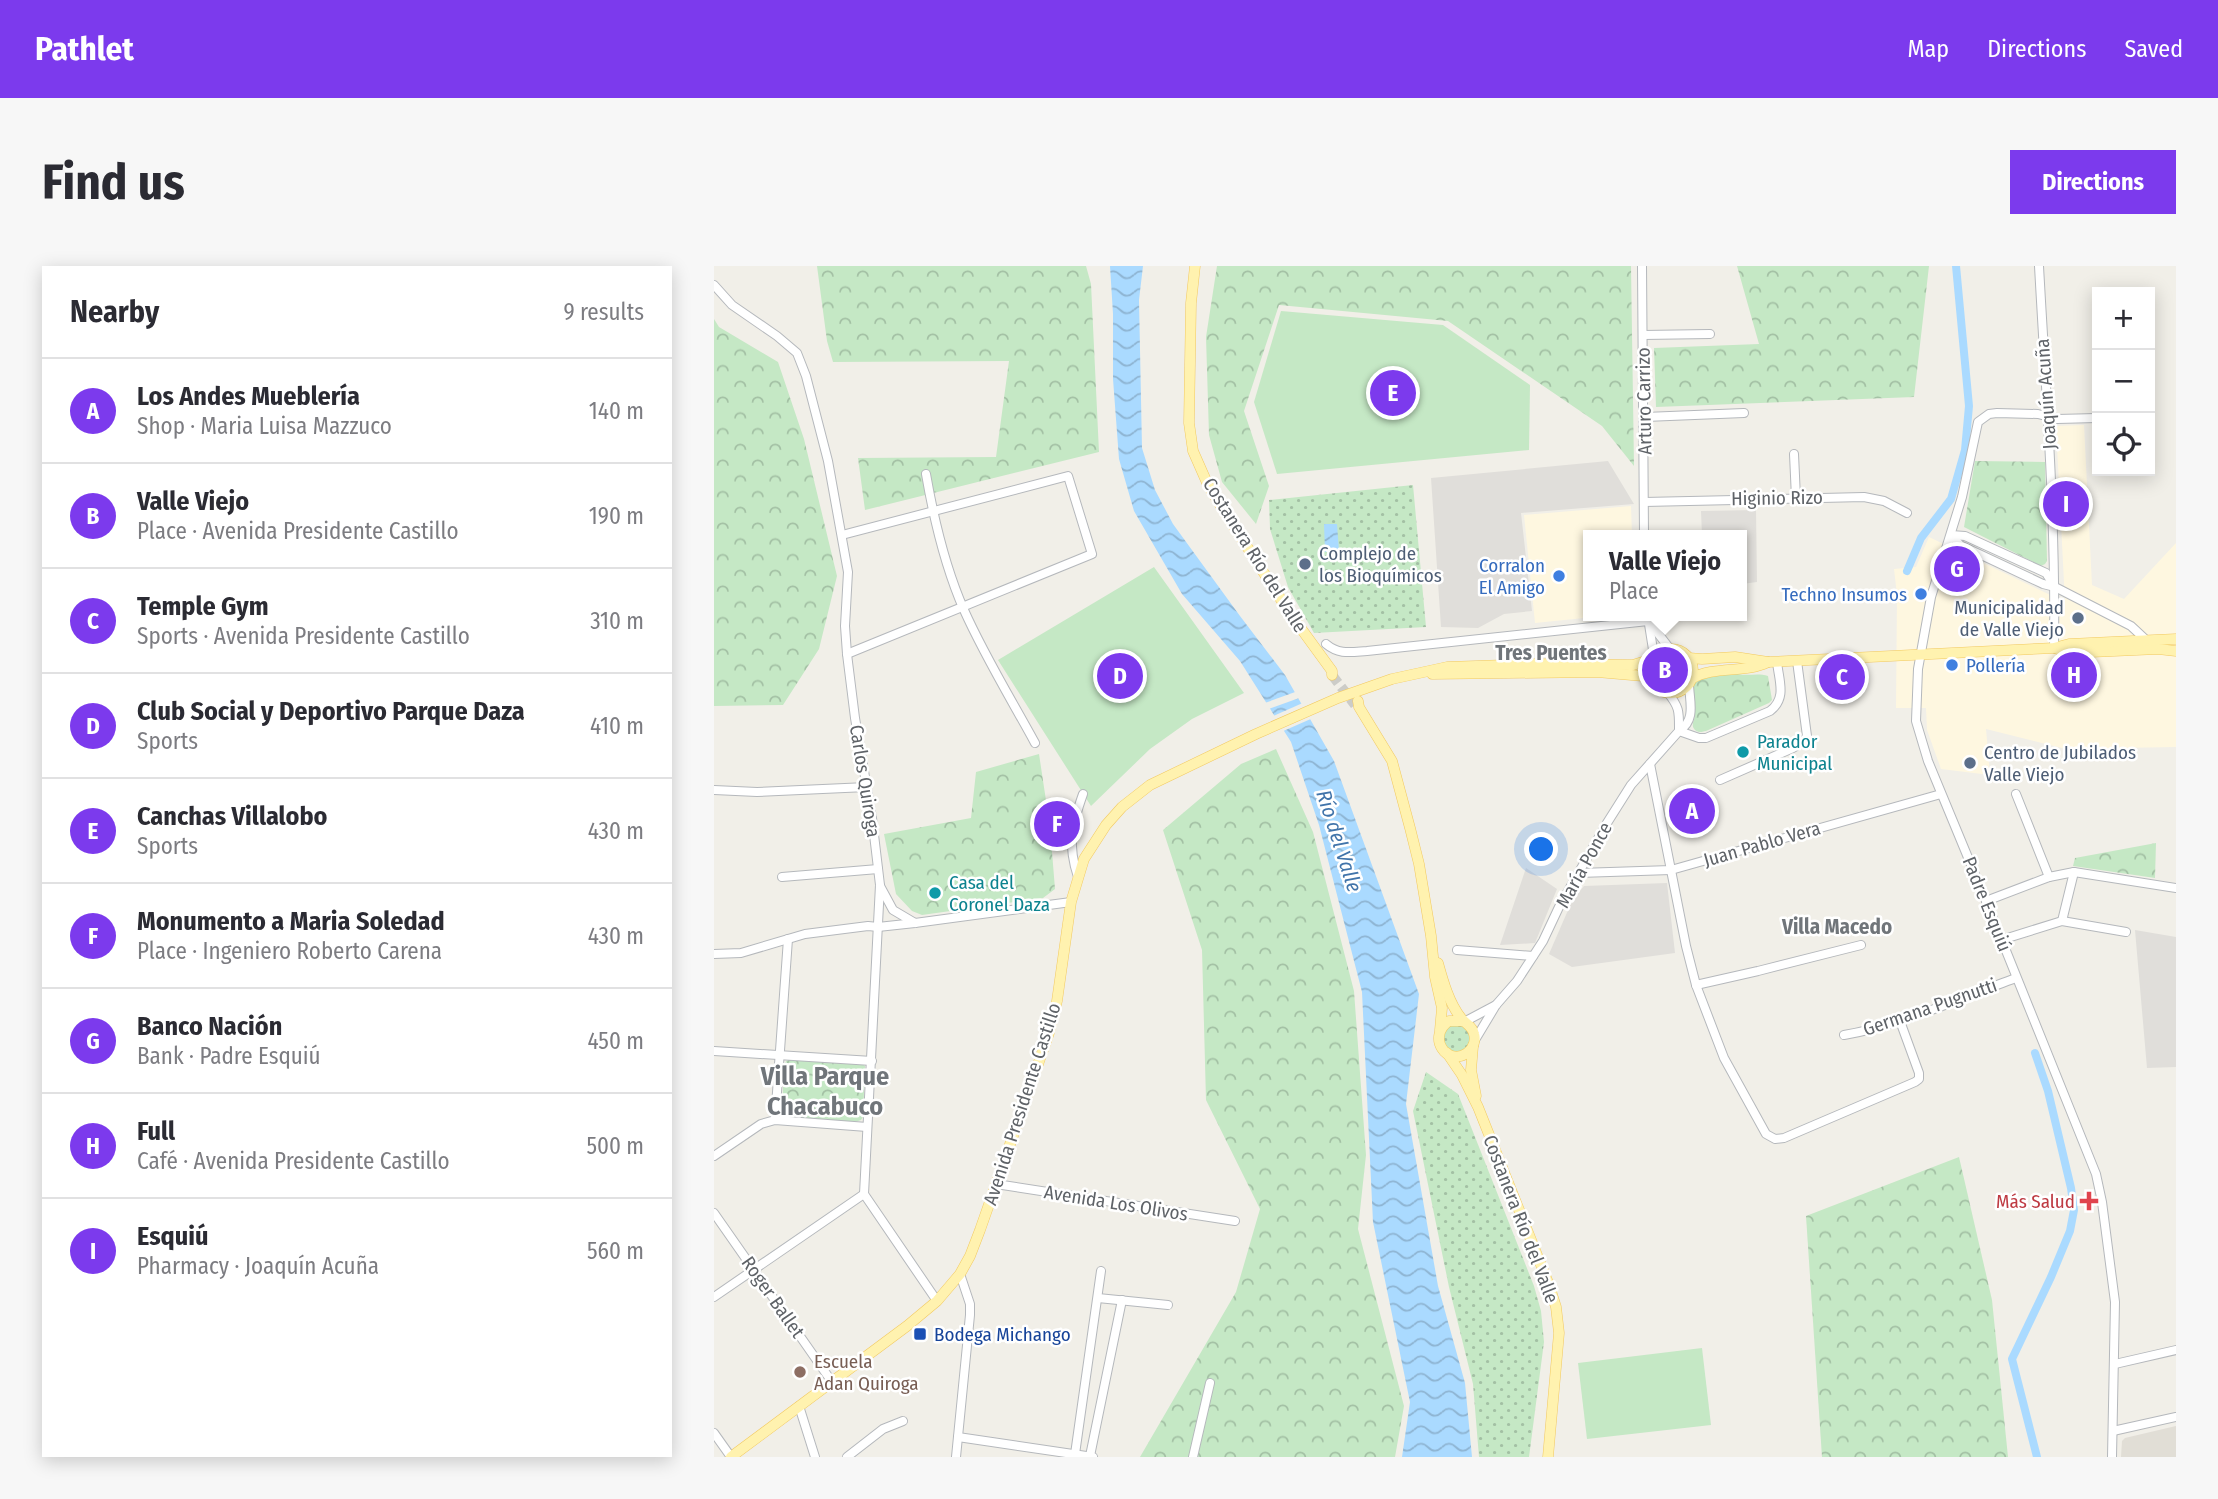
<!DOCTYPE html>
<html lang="en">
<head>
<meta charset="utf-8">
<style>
	body { margin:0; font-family:"Fira Sans Condensed",sans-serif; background:#f7f7f7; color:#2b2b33 }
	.controls { position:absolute; right:21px; top:21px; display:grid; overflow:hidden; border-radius:0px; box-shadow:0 4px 18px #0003 }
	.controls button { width:63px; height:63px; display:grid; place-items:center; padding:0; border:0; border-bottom:2px solid #e1e1e2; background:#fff; color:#2b2b33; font:35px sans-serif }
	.you { position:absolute; left:828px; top:584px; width:24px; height:24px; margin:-18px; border:5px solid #fff; border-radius:50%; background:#1a73e8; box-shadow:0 0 0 10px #1a73e833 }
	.badge { display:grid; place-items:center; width:46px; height:46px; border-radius:50%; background:#7c3aed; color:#fff; font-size:23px; font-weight:700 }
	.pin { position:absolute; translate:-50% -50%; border:4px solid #fff; box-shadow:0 2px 7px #0006 }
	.popup { position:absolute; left:869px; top:264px; width:164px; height:91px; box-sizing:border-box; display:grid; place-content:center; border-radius:0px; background:#fff; filter:drop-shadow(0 2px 5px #0005); font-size:23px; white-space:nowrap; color:#7c7c81 }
	.popup b { font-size:26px; color:#2b2b33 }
	.popup::after { content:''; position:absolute; left:50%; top:100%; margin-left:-14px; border:14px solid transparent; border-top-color:#fff }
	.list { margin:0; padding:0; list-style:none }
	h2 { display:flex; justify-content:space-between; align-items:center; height:91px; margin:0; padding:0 28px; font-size:30px }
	h2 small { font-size:23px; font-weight:400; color:#7c7c81 }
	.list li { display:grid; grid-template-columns:46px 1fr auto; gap:21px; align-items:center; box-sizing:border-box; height:105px; padding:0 28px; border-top:2px solid #e1e1e2 }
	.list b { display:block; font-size:26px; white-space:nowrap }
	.list p { margin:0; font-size:23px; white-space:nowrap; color:#7c7c81 }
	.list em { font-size:23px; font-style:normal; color:#7c7c81 }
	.icon { flex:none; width:38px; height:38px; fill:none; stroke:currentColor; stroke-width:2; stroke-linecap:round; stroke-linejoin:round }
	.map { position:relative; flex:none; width:1462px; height:1191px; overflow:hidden; border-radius:0px }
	header { display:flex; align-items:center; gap:42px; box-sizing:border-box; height:98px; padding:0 35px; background:#7c3aed; color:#fff }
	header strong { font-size:33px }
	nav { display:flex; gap:38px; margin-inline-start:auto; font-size:24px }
	.intro { display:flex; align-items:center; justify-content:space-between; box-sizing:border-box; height:168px; padding:0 42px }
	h1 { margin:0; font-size:49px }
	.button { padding:18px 32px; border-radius:0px; background:#7c3aed; color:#fff; font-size:24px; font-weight:700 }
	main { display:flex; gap:42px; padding:0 42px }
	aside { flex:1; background:#fff; border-radius:0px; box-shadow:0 4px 18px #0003 }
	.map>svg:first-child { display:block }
	.commercial { fill:#fef7e0 }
	.industrial { fill:#e0deda }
	.education { fill:#e1ded6 }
	.grass { fill:url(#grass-dots) }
	.forest { fill:url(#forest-crowns) }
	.pitch { fill:#c5e8c5 }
	.water { fill:url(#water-waves) }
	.pier { fill:#f1efe8 }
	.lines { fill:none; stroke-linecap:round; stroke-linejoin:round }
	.canal { stroke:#aadaff; stroke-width:8 }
	.major-tunnel { stroke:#ccccc8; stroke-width:10; stroke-dasharray:10 5; stroke-linecap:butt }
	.minor-casing { stroke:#b5b8bc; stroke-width:10 }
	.major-casing { stroke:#f2c960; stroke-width:11 }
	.minor { stroke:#fff; stroke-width:8 }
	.major { stroke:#fff2af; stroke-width:10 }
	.service-dot { fill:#5c6f8a; stroke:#fff; stroke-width:2.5 }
	.shop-dot { fill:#3f7fe0; stroke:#fff; stroke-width:2.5 }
	.culture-dot { fill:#0f9aa8; stroke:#fff; stroke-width:2.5 }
	.health-dot { fill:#e0444e; stroke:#fff; stroke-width:2.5 }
	.transit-dot { fill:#1a4fb4; stroke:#fff; stroke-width:2.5 }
	.education-dot { fill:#8d6e63; stroke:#fff; stroke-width:2.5 }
	.labels { text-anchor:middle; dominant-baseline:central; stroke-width:5; stroke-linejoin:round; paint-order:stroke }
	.street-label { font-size:19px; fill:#5f6368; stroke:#fff }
	.service-label { font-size:19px; fill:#4e5e75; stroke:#fff; text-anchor:start }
	.shop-label { font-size:19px; fill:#366cbe; stroke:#fff; text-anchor:end }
	.culture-label { font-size:19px; fill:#0d838f; stroke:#fff; text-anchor:start }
	.health-label { font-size:19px; fill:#be3a42; stroke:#fff; text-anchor:end }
	.transit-label { font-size:19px; fill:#164399; stroke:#fff; text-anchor:start }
	.education-label { font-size:19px; fill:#785e54; stroke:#fff; text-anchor:start }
	.neighbourhood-label { font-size:21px; font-weight:bold; fill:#70757a; stroke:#fff }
	.water-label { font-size:21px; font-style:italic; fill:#4174aa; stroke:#fff }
	.district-label { font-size:26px; font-weight:bold; fill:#70757a; stroke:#fff }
</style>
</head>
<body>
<header>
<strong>Pathlet</strong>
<nav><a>Map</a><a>Directions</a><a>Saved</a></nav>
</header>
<div class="intro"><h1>Find us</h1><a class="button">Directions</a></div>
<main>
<aside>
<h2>Nearby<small>9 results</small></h2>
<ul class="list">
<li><span class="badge">A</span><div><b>Los Andes Mueblería</b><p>Shop · Maria Luisa Mazzuco</p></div><em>140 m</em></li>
<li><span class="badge">B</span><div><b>Valle Viejo</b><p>Place · Avenida Presidente Castillo</p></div><em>190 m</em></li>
<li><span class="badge">C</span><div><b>Temple Gym</b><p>Sports · Avenida Presidente Castillo</p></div><em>310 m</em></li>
<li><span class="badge">D</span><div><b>Club Social y Deportivo Parque Daza</b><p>Sports</p></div><em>410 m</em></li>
<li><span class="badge">E</span><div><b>Canchas Villalobo</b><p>Sports</p></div><em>430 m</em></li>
<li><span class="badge">F</span><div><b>Monumento a Maria Soledad</b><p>Place · Ingeniero Roberto Carena</p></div><em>430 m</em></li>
<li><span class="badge">G</span><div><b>Banco Nación</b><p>Bank · Padre Esquiú</p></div><em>450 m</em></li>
<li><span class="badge">H</span><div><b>Full</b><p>Café · Avenida Presidente Castillo</p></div><em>500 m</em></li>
<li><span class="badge">I</span><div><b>Esquiú</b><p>Pharmacy · Joaquín Acuña</p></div><em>560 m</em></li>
</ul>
</aside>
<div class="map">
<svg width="1462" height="1191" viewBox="0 0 1462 1191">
	<defs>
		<pattern id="grass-dots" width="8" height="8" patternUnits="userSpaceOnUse" patternTransform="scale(1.75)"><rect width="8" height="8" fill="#c5e8c5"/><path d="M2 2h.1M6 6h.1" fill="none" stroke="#a3c0a4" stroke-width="1.8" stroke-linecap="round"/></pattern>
		<pattern id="forest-crowns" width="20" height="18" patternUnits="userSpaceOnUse" patternTransform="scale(1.75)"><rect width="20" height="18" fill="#c5e8c5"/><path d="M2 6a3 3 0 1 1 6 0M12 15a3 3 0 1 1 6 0" fill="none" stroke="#a3c0a4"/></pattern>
		<pattern id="water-waves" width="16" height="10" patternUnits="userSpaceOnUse" patternTransform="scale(1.75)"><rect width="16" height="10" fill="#aadaff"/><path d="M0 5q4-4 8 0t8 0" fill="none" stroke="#8eb4d2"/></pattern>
	</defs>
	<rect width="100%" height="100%" fill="#f1efe8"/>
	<g class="commercial">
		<polygon points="1370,159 1378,319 1410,333 1462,277 1462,481 1352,483 1272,463 1276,509 1227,503 1213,464 1212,442 1182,442 1183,329 1180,303 1202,301 1215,271 1351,336 1342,160"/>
		<polygon points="917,240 918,269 874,269 874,350 890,350 821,357 810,249"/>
	</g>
	<g class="industrial">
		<polygon points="894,195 920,238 807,247 818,345 790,348 764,362 727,361 717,212"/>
		<polygon points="1042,244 1043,316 1028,318 1028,269 988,269 987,245"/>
		<polygon points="812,602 843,623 821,677 786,679"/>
		<polygon points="953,617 961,687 858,701 835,688 858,635 870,620"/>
		<polygon points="1421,664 1462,671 1462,801 1433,802"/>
	</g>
	<polygon class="education" points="1462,1160 1462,1191 1407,1191 1408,1175 1411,1172"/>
	<g class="grass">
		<polygon points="699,219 712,361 600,367 574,321 556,263 555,234"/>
		<circle cx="957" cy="405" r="16"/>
		<circle cx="743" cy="772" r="14"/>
		<polygon points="712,806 744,828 820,1020 827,1045 830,1076 815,1191 765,1191 759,1118 735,1021 699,845"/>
	</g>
	<g class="forest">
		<polygon points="103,0 372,0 377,18 385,186 151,244 144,192 282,191 295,95 119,96 113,75"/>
		<polygon points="503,0 917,0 920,200 888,160 734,55 565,39 530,145 555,220 542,258 508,216 495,169 492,71"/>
		<polygon points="1023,0 1215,0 1200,131 942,141 940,82 1045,78"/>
		<polygon points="0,53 5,61 64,96 90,173 123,310 105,383 69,439 0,440"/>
		<polygon points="1261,195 1331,196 1333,295 1331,298 1327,300 1250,261"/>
		<path d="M1018,406C1030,412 1042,406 1054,410L1058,434L1055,437L992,465C987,466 985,467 981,464C976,459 981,454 981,448C981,436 971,420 985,412C993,407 1008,408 1018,406Z"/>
		<polygon points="562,483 599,566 640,725 652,889 644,963 690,1140 681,1191 426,1191 522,1026 546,943 492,834 488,684 449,564 527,498"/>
		<polygon points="325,488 336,561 341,623 329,632 208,649 198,645 182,628 170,568 257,552 262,506"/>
		<polygon points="1442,577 1441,612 1359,600 1361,592"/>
		<polygon points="77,793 148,798 151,800 149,851 147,854 141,856 73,852 68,846 70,800 72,795"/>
		<polygon points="1245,891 1278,1034 1294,1191 1108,1191 1092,950"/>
	</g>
	<g class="pitch">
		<polygon points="567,45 729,59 816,119 815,184 563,208 540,136"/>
		<polygon points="440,301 530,427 478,453 436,483 377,540 284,394"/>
		<polygon points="988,1082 997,1159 873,1173 864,1097"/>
	</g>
	<g class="water">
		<polygon points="396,0 429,0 425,34 428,182 441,224 459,258 526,350 571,409 620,495 705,728 692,838 724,1020 751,1117 758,1191 688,1191 696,1136 659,956 648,726 605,559 577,476 526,395 468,328 420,245 405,193 399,113 399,48"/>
		<polygon points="610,258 623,258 625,285 611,286"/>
	</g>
	<g class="pier">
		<polygon points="584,425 588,431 552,444 548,438"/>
		<polygon points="591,436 599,452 567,466 557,451"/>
	</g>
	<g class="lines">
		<g class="canal">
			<polyline points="1193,305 1207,272 1237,233 1251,184 1255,140 1242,0"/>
			<polyline points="1321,787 1334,825 1357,922 1360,944 1356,965 1337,1011 1298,1093 1323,1191"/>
		</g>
		<polyline class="major-tunnel" points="618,409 641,439"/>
		<g class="minor-casing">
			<g id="minor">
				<polyline points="928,0 930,269"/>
				<path d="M1325,0C1332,127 1342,254 1340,382"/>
				<polyline points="0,19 18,39 63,70 83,87 92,110 114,195 134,306 131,360 133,388 141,452 158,552 166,619 150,928 223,1035"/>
				<polyline points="929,69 996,68"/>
				<polyline points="931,151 1030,147"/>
				<polyline points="1383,152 1343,153 1324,148 1283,147 1275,148 1264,156 1248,231 1217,331 1204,403 1202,455 1214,495 1272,635 1382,908 1388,936 1401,1036 1398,1191"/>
				<polyline points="1080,188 1082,232"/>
				<path d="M212,208C220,254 231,301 250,344C270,389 297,433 321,477"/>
				<polyline points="930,236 1150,231 1170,235 1193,247"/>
				<polyline points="128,269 354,210 378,288 133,388"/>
				<polyline points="1237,269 1246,279 1329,318 1341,321 1417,360 1432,374"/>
				<polyline points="1237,269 1251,270 1332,307 1339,318"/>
				<polyline points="934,352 940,390"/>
				<polyline points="936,357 956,383"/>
				<path d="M612,378C625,389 637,386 653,385L934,355"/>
				<path d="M954,427C966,442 965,446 965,465"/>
				<path d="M965,465L985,472H992L1056,445C1073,432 1065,415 1063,396"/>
				<polyline points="936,498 972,680 982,719 1010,792 1052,868 1061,873 1070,872 1201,816 1205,813 1205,807 1186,755"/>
				<polyline points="1006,514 1079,482 1088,477 1093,470 1083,395"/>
				<polyline points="0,524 43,526 153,521"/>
				<polyline points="1302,528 1335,611"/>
				<polyline points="865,607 957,604 1227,528"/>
				<polyline points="68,611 164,603"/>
				<path d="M364,611C353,578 358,559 369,528"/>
				<polyline points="166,620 179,644 201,657"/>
				<polyline points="1272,635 1335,611 1360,606 1462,622"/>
				<polyline points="1348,655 1360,606"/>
				<polyline points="1287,674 1348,655 1412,666"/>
				<polyline points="743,684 819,690"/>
				<polyline points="0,688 27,687 91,668 154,660 164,661 201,657 357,636"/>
				<polyline points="982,719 1044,705 1147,679"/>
				<polyline points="750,756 782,739"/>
				<path d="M1130,769C1189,759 1246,732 1302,712"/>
				<path d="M761,774L782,739L803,715L829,675L845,641L893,557L917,519L965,465C983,454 975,434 975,417"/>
				<polyline points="0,785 158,795"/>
				<polyline points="61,854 74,673"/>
				<polyline points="0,890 47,858 61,854 153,861"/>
				<polyline points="282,918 521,955"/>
				<polyline points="0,947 118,1116"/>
				<polyline points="0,1031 150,928"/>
				<polyline points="384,1032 454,1039"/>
				<polyline points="1401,1098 1462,1084"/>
				<polyline points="85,1140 101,1191"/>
				<polyline points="1399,1165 1462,1151"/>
				<polyline points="0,1167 17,1191"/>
				<polyline points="244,1171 379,1191"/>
				<polyline points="361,1188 387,1005"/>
				<polyline points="376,1190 408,1034"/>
				<polyline points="133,1191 169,1163 189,1155"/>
				<polyline points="242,1191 256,1049 256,1038 246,1008"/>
				<polyline points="479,1191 496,1117"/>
			</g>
		</g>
		<g class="major-casing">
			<g id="major">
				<polyline points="481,0 477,37 475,157 479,185 494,219 510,245 575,346 618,405 618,409"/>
				<polyline points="1341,382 1355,387 1444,383 1462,385"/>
				<circle cx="957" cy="405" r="22"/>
				<polyline points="975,392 988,393 1021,391 1054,396 1340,382 1355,378 1462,373"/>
				<polyline points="718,408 883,406 929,410 936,413"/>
				<path d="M977,413C1001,399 1030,408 1054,396"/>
				<polyline points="644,435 645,441 678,495 696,562 705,598 717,670 721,711 728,742 726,764"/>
				<path d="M724,697C729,715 735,737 747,752C751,758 758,759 760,768C762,775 759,783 753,787C733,801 712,771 735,755H748"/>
				<polyline points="759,780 757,804 762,830"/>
				<polyline points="733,787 748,809 764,841 835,1019 842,1041 845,1067 834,1191"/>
				<polyline points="17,1191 193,1060 223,1035 246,1008 256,990 266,964 335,767 343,735 357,636 370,593 392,559 408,541 436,519 542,468 624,432 678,413 733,401 817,398 919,399 938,393"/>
			</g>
		</g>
		<use href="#minor" class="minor"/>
		<use href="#major" class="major"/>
	</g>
	<g class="service-dot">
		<circle cx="591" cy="298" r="7"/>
		<circle cx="1364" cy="352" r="7"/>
		<circle cx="1256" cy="497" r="7"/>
	</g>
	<g class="shop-dot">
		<circle cx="845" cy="310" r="7"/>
		<circle cx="1207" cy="328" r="7"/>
		<circle cx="1238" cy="399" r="7"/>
	</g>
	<g class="culture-dot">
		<circle cx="1029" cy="486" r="7"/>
		<circle cx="221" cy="627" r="7"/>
	</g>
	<path class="health-dot" d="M1371.5 924.5h7v7h7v7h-7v7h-7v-7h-7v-7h7z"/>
	<rect class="transit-dot" x="199" y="1061" width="14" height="14" rx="3.5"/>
	<circle class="education-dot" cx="86" cy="1106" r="7"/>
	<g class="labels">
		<g class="street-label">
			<text transform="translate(1332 128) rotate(-94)">Joaquín Acuña</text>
			<text transform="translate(930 135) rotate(-91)">Arturo Carrizo</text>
			<text transform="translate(1063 232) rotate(-1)">Higinio Rizo</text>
			<text transform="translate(541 289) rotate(58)">Costanera Río del Valle</text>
			<text transform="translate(151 515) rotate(81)">Carlos Quiroga</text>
			<text transform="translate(1048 578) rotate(-16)">Juan Pablo Vera</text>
			<text transform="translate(870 599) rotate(-61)">María Ponce</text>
			<text transform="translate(1273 638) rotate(68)">Padre Esquiú</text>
			<text transform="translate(1216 741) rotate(-19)">Germana Pugnutti</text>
			<text transform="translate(308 838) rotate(-72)">Avenida Presidente Castillo</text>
			<text transform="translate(402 937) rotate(9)">Avenida Los Olivos</text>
			<text transform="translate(807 953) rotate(69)">Costanera Río del Valle</text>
			<text transform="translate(59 1031) rotate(55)">Roger Ballet</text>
		</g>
		<g class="service-label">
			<text x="605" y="287">Complejo de<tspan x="605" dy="22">los Bioquímicos</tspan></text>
			<text x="1350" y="341" text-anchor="end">Municipalidad<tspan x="1350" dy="22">de Valle Viejo</tspan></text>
			<text x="1270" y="486">Centro de Jubilados<tspan x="1270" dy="22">Valle Viejo</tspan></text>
		</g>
		<g class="shop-label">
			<text x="831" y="299">Corralon<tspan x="831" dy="22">El Amigo</tspan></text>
			<text x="1193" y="328">Techno Insumos</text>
			<text x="1252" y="399" text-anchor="start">Pollería</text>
		</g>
		<g class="culture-label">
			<text x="1043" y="475">Parador<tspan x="1043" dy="22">Municipal</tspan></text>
			<text x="235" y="616">Casa del<tspan x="235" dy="22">Coronel Daza</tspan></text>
		</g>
		<g class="health-label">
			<text x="1361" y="935">Más Salud</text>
		</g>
		<g class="transit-label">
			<text x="220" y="1068">Bodega Michango</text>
		</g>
		<g class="education-label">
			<text x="100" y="1095">Escuela<tspan x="100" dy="22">Adan Quiroga</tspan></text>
		</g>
		<g class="neighbourhood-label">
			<text x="837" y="387">Tres Puentes</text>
			<text x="1123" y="661">Villa Macedo</text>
		</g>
		<g class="water-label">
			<text transform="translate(625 575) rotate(72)">Río del Valle</text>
		</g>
		<g class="district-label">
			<text x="111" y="810">Villa Parque<tspan x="111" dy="30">Chacabuco</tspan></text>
		</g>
	</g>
</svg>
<div class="controls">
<button>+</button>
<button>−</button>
<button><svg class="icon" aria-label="locate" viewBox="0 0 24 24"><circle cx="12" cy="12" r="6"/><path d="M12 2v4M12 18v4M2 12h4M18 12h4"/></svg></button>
</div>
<div class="you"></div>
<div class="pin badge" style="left:978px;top:545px">A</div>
<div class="pin badge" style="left:951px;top:404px">B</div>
<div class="popup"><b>Valle Viejo</b>Place</div>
<div class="pin badge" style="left:1128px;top:411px">C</div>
<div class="pin badge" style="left:406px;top:410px">D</div>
<div class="pin badge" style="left:679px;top:127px">E</div>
<div class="pin badge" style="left:343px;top:558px">F</div>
<div class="pin badge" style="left:1243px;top:303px">G</div>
<div class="pin badge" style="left:1360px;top:409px">H</div>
<div class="pin badge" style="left:1352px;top:238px">I</div>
</div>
</main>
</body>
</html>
